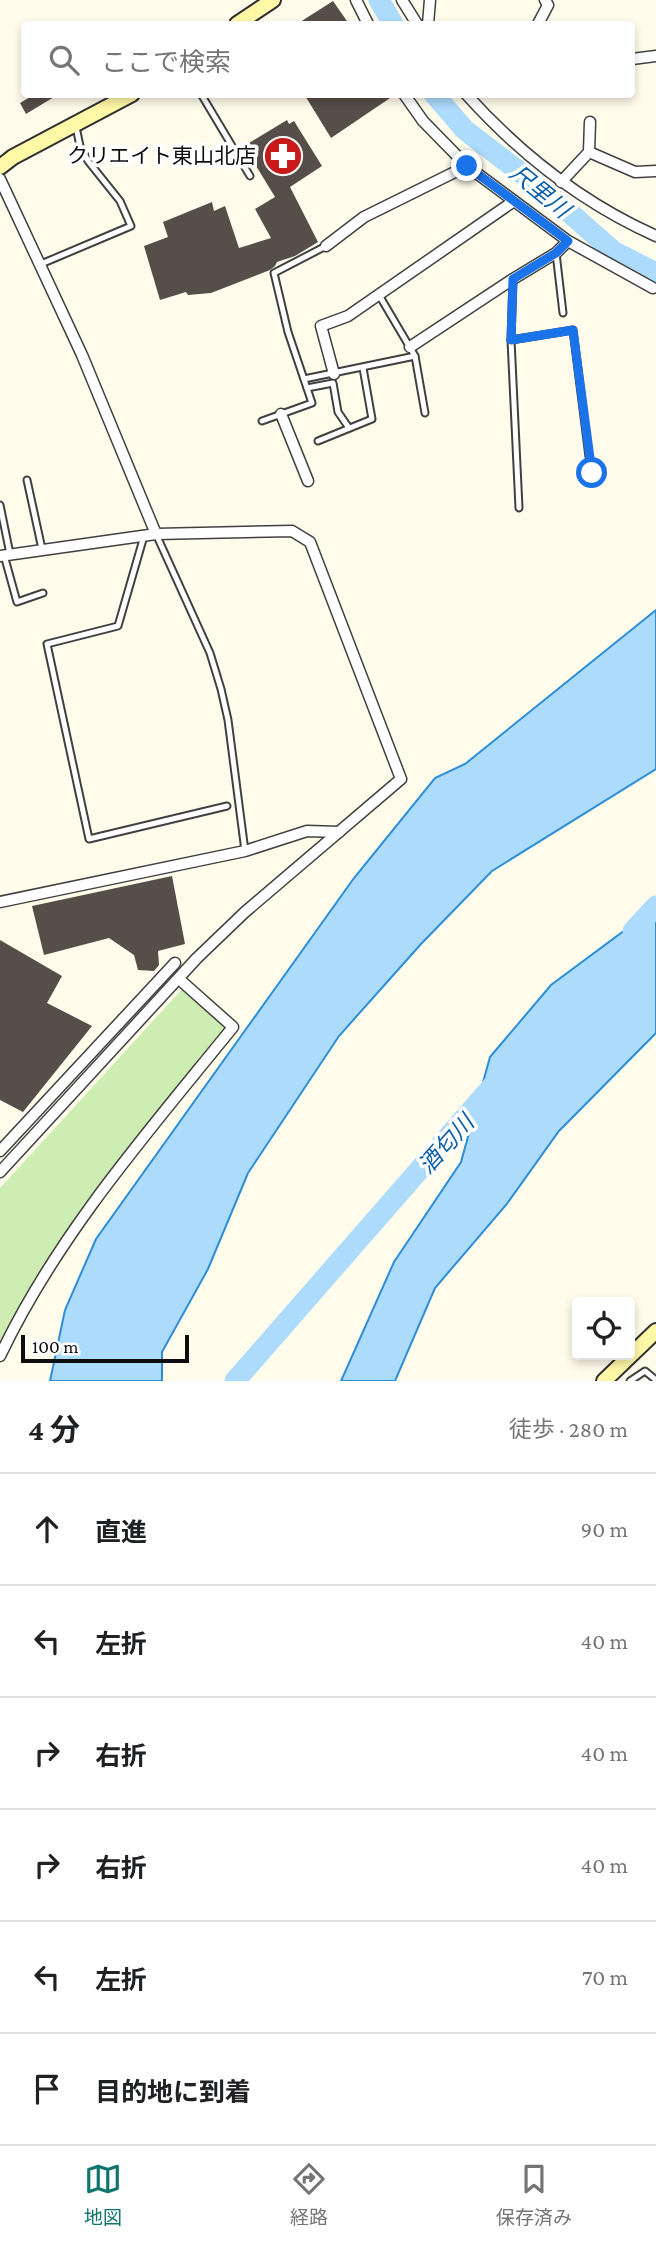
<!DOCTYPE html>
<html lang="ja">
<head>
<meta charset="utf-8">
<style>
	body { margin:0; font-family:"Crimson Pro","Noto Sans JP",serif; background:#f6f6f6; color:#202124 }
	.controls { position:absolute; right:21px; bottom:21px; display:grid; overflow:hidden; border-radius:7px; box-shadow:0 4px 10px #0003 }
	.controls button { width:63px; height:63px; display:grid; place-items:center; padding:0; border:0; border-bottom:2px solid #e0e0e0; background:#fff; color:#202124; font:35px sans-serif }
	.scale { position:absolute; left:21px; bottom:18px; width:168px; box-sizing:border-box; padding-left:7px; border:4px solid #0d0d0d; border-top:0; font-size:19px; line-height:24px; white-space:nowrap; color:#0d0d0d; -webkit-text-stroke:5px #fff; paint-order:stroke }
	.stop { position:absolute; width:21px; height:21px; margin:-16px; border:5px solid #1a73e8; border-radius:50%; background:#fff }
	.stop.end { background:#1a73e8; border-color:#fff; box-shadow:0 2px 7px #0008 }
	.list { margin:0; padding:0; list-style:none }
	h2 { display:flex; justify-content:space-between; align-items:center; height:91px; margin:0; padding:0 28px; font-size:30px }
	h2 small { font-size:23px; font-weight:400; color:#757577 }
	.list li { display:grid; grid-template-columns:46px 1fr auto; gap:21px; align-items:center; box-sizing:border-box; height:112px; padding:0 28px; border-top:2px solid #e0e0e0 }
	.list b { display:block; font-size:26px; white-space:nowrap }
	.list em { font-size:23px; font-style:normal; color:#757577 }
	.icon { flex:none; width:38px; height:38px; fill:none; stroke:currentColor; stroke-width:2; stroke-linecap:round; stroke-linejoin:round }
	.map { position:relative; flex:none; width:656px; height:1381px; overflow:hidden }
	.search { position:absolute; background:#fff; box-shadow:0 4px 10px #0003; left:21px; right:21px; top:21px; height:77px; display:flex; align-items:center; gap:18px; box-sizing:border-box; padding:0 24px; border-radius:7px; color:#757577; font-size:26px }
	.sheet { height:763px; background:#fff }
	nav { display:flex; justify-content:space-around; align-items:center; box-sizing:border-box; height:98px; border-top:2px solid #e0e0e0; background:#fff; font-size:19px; color:#757577 }
	nav a { display:grid; justify-items:center; gap:4px }
	nav .on { color:#0f766e }
	.map>svg:first-child { display:block }
	.green { fill:#ceedb2 }
	.water { fill:#acdbfc; stroke:#2c8ed9; stroke-width:2 }
	.lines { fill:none; stroke-linecap:round; stroke-linejoin:round }
	.river { stroke:#acdbfc; stroke-width:21 }
	.building { fill:#564e48 }
	.lane-casing { stroke:#404040; stroke-width:9 }
	.street-casing { stroke:#404040; stroke-width:13 }
	.secondary-casing { stroke:#2f2f2f; stroke-width:18 }
	.lane { stroke:#fff; stroke-width:5 }
	.street { stroke:#fff; stroke-width:10 }
	.secondary { stroke:#fff8a7; stroke-width:14 }
	.route { stroke:#1a73e8; stroke-width:9 }
	.labels { text-anchor:middle; dominant-baseline:central; stroke-width:7; stroke-linejoin:round; paint-order:stroke }
	.poi-label { font-size:21px; fill:#0d0d0d; stroke:#fff; text-anchor:end }
	.water-label { font-size:23px; font-style:italic; fill:#0b5ea9; stroke:#fff }
</style>
</head>
<body>
<div class="map">
<svg width="656" height="1381" viewBox="0 0 656 1381">
	<rect width="100%" height="100%" fill="#fffcec"/>
	<polygon class="green" points="184,987 223,1023 225,1031 140,1133 113,1170 84,1204 49,1258 0,1346 0,1188"/>
	<g class="water">
		<polygon points="656,610 656,769 492,871 421,944 339,1036 248,1173 208,1269 162,1352 162,1381 50,1381 65,1310 96,1239 354,878 435,778 465,764"/>
		<polygon points="656,907 656,1033 559,1131 506,1205 435,1288 395,1381 341,1381 394,1262 461,1162 490,1057 551,985"/>
	</g>
	<g class="lines">
		<g class="river">
			<polyline points="379,0 393,24"/>
			<polyline points="434,94 465,130 546,192 613,251 656,273"/>
			<polyline points="633,931 656,906"/>
			<polyline points="235,1381 496,1082"/>
		</g>
	</g>
	<g class="building">
		<polygon points="333,1 349,24 297,24"/>
		<polygon points="35,94 59,94 26,114 20,103"/>
		<polygon points="304,94 396,94 331,138"/>
		<polygon points="287,120 289,124 294,121 322,166 290,187 318,242 295,256 277,262 275,266 270,270 211,293 188,295 186,292 160,300 144,246 168,237 163,222 212,202 214,211 225,206 239,248 271,238 255,209 275,197 244,146"/>
		<polygon points="172,876 185,944 158,951 159,965 154,971 138,970 134,955 109,938 44,955 32,906"/>
		<polygon points="0,940 62,976 47,1003 92,1026 23,1112 0,1100"/>
	</g>
	<g class="lines">
		<g class="lane-casing">
			<g id="lane">
				<polyline points="201,94 250,176"/>
				<polyline points="556,253 563,313"/>
				<polyline points="41,264 131,226 120,201 88,161 80,146 76,127"/>
				<polyline points="513,279 511,340 519,508"/>
				<polyline points="379,295 415,356 425,413"/>
				<polyline points="511,340 573,330 591,473"/>
				<polyline points="304,379 415,356"/>
				<polyline points="307,388 333,383 338,412 349,428"/>
				<polyline points="262,421 312,403 288,332 274,273 326,246"/>
				<polyline points="318,441 372,419 363,368"/>
				<polyline points="27,480 42,549"/>
				<polyline points="0,505 10,554"/>
				<polyline points="156,534 210,653 221,689 228,720 245,851"/>
				<polyline points="144,536 118,626 47,644 89,839 227,806"/>
				<polyline points="4,555 17,602 43,593"/>
				<polyline points="630,1381 645,1371 656,1380"/>
			</g>
		</g>
		<g class="street-casing">
			<g id="street">
				<polyline points="356,0 368,24"/>
				<polyline points="402,0 417,24"/>
				<polyline points="428,24 430,0"/>
				<polyline points="538,24 548,5 545,0"/>
				<polyline points="632,59 656,56"/>
				<polyline points="404,94 423,121 467,166 568,241 653,288"/>
				<path d="M466,94C520,154 582,203 656,236"/>
				<polyline points="589,152 635,172 656,171"/>
				<polyline points="0,179 82,355 156,534"/>
				<polyline points="561,182 589,152 590,122"/>
				<polyline points="326,246 364,217 467,166"/>
				<polyline points="410,347 513,279 556,253 568,241"/>
				<polyline points="334,374 321,326 348,316 514,201"/>
				<polyline points="281,414 308,481"/>
				<polyline points="0,556 156,534 292,531 310,542 401,779 245,912 197,958 0,1172"/>
				<polyline points="0,902 245,851 307,831 339,832"/>
				<polyline points="0,1151 175,963"/>
				<path d="M0,1356C58,1234 148,1132 233,1027L179,979"/>
			</g>
		</g>
		<g class="secondary-casing">
			<g id="secondary">
				<polyline points="237,24 273,0"/>
				<polyline points="0,167 13,157 132,94"/>
				<polyline points="604,1381 656,1331"/>
			</g>
		</g>
		<use href="#lane" class="lane"/>
		<use href="#street" class="street"/>
		<use href="#secondary" class="secondary"/>
	</g>
	<g class="lines">
		<polyline class="route" points="467,166 568,241 556,253 513,279 511,340 573,330 592,473"/>
	</g>
	<defs>
		<g id="pharmacy-disc" transform="scale(2.0125)"><circle r="9.5" fill="#c8191b" stroke="#fff"/><path d="M-2-6h4v4h4v4h-4v4h-4v-4h-4v-4h4Z" fill="#fff"/></g>
	</defs>
	<g fill-rule="evenodd">
		<use href="#pharmacy-disc" x="283" y="156"/>
	</g>
	<g class="labels">
		<g class="poi-label">
			<text x="256" y="156">クリエイト東山北店</text>
		</g>
		<g class="water-label">
			<text transform="translate(540 191) rotate(39)">尺里川</text>
			<text transform="translate(446 1144) rotate(-48)">酒匂川</text>
		</g>
	</g>
</svg>
<div class="controls">
<button><svg class="icon" aria-label="locate" viewBox="0 0 24 24"><circle cx="12" cy="12" r="6"/><path d="M12 2v4M12 18v4M2 12h4M18 12h4"/></svg></button>
</div>
<div class="scale">100 m</div>
<div class="stop" style="left:592px;top:473px"></div>
<div class="stop end" style="left:467px;top:166px"></div>
<div class="search"><svg class="icon" aria-label="search" viewBox="0 0 24 24"><circle cx="10" cy="10" r="6"/><path d="M15 15l6 6"/></svg>ここで検索</div>
</div>
<section class="sheet">
<h2>4 分<small>徒歩 · 280 m</small></h2>
<ul class="list">
<li><svg class="icon" aria-label="ahead" viewBox="0 0 24 24"><path d="M12 20V5M6 11l6-6 6 6"/></svg><div><b>直進</b></div><em>90 m</em></li>
<li><svg class="icon" aria-label="left" viewBox="0 0 24 24"><path d="M17 20v-9H6M10 6l-5 5 5 5"/></svg><div><b>左折</b></div><em>40 m</em></li>
<li><svg class="icon" aria-label="right" viewBox="0 0 24 24"><path d="M7 20v-9h11M14 6l5 5-5 5"/></svg><div><b>右折</b></div><em>40 m</em></li>
<li><svg class="icon" aria-label="right" viewBox="0 0 24 24"><path d="M7 20v-9h11M14 6l5 5-5 5"/></svg><div><b>右折</b></div><em>40 m</em></li>
<li><svg class="icon" aria-label="left" viewBox="0 0 24 24"><path d="M17 20v-9H6M10 6l-5 5 5 5"/></svg><div><b>左折</b></div><em>70 m</em></li>
<li><svg class="icon" aria-label="arrive" viewBox="0 0 24 24"><path d="M6 21V4h12l-3 4 3 4H6"/></svg><div><b>目的地に到着</b></div></li>
</ul>
</section>
<nav>
<a class="on"><svg class="icon" aria-label="map" viewBox="0 0 24 24"><path d="M3 6l6-2 6 2 6-2v14l-6 2-6-2-6 2zM9 4v14M15 6v14"/></svg>地図</a>
<a><svg class="icon" aria-label="directions" viewBox="0 0 24 24"><path d="M12 3l9 9-9 9-9-9zM9 14v-3h6M13 9l2 2-2 2"/></svg>経路</a>
<a><svg class="icon" aria-label="saved" viewBox="0 0 24 24"><path d="M7 4h10v16l-5-4-5 4z"/></svg>保存済み</a>
</nav>
</body>
</html>
